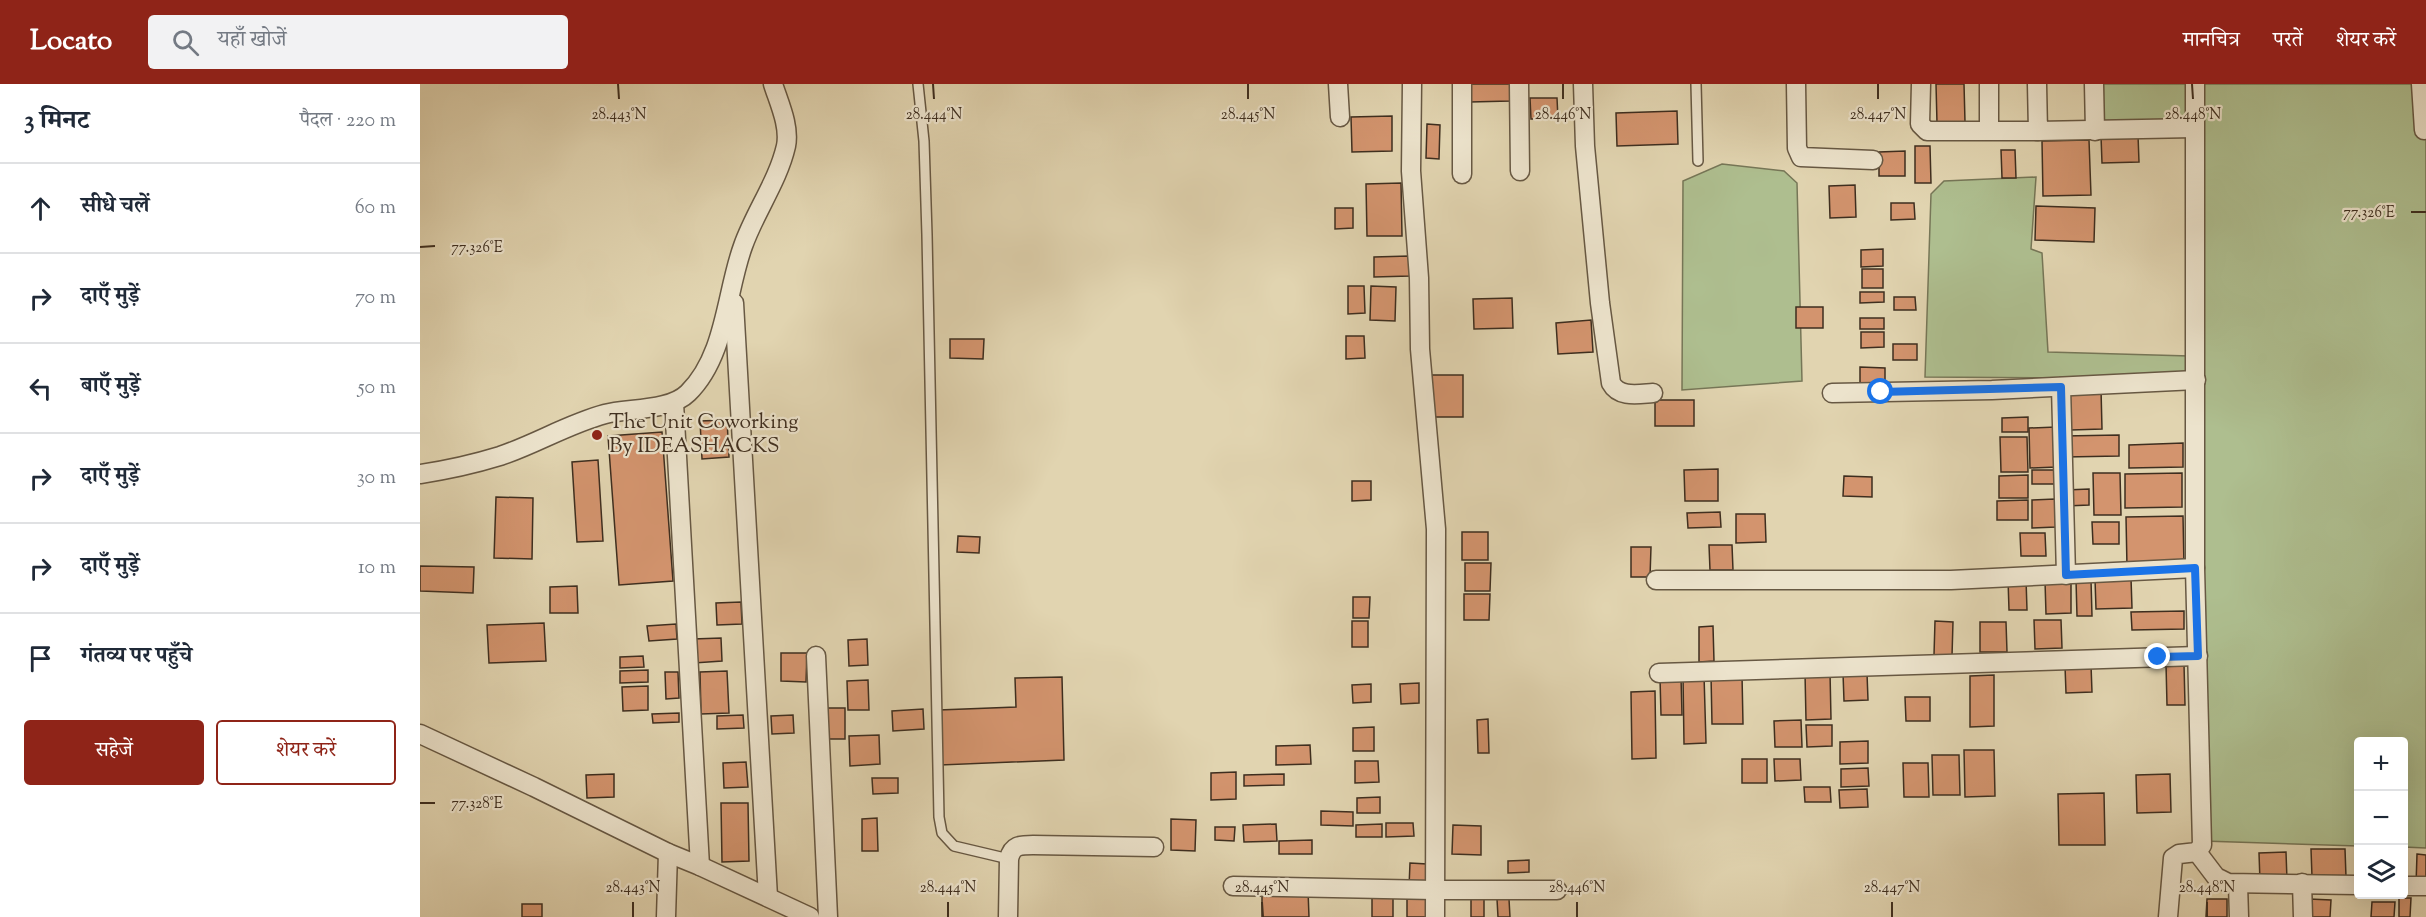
<!DOCTYPE html>
<html lang="hi">
<head>
<meta charset="utf-8">
<style>
	body { margin:0; font-family:"Sorts Mill Goudy","Noto Serif Devanagari",serif; background:#f2f2f3; color:#1f2937 }
	.controls { position:absolute; right:18px; bottom:18px; display:grid; overflow:hidden; border-radius:6px; box-shadow:0 6px 24px #0002 }
	.controls button { width:54px; height:54px; display:grid; place-items:center; padding:0; border:0; border-bottom:2px solid #e0e1e3; background:#fff; color:#1f2937; font:30px sans-serif }
	.stop { position:absolute; width:18px; height:18px; margin:-14px; border:4px solid #1a73e8; border-radius:50%; background:#fff }
	.stop.end { background:#1a73e8; border-color:#fff; box-shadow:0 2px 6px #0008 }
	.list { margin:0; padding:0; list-style:none }
	h2 { display:flex; justify-content:space-between; align-items:center; height:78px; margin:0; padding:0 24px; font-size:26px }
	h2 small { font-size:20px; font-weight:400; color:#747a83 }
	.list li { display:grid; grid-template-columns:39px 1fr auto; gap:18px; align-items:center; box-sizing:border-box; height:90px; padding:0 24px; border-top:2px solid #e0e1e3 }
	.list b { display:block; font-size:22px; white-space:nowrap }
	.list em { font-size:20px; font-style:normal; color:#747a83 }
	.actions { display:flex; gap:12px; padding:18px 24px }
	.actions a { flex:1; padding:14px 0; border:2px solid #8f2418; border-radius:6px; text-align:center; font-size:21px; color:#8f2418 }
	.actions .main { background:#8f2418; color:#fff }
	.icon { flex:none; width:33px; height:33px; fill:none; stroke:currentColor; stroke-width:2; stroke-linecap:round; stroke-linejoin:round }
	.map { position:relative; flex:none; width:2006px; height:833px; overflow:hidden }
	header { display:flex; align-items:center; gap:36px; box-sizing:border-box; height:84px; padding:0 30px; background:#8f2418; color:#fff }
	header strong { font-size:28px }
	nav { display:flex; gap:33px; margin-inline-start:auto; font-size:21px }
	.search { width:420px; height:54px; background:#f2f2f3; display:flex; align-items:center; gap:15px; box-sizing:border-box; padding:0 21px; border-radius:6px; color:#747a83; font-size:22px }
	main { display:flex }
	aside { flex:1; background:#fff }
	.map>svg:first-child { display:block }
	.green { fill:#aebe8f; stroke:#767657; stroke-width:1.5 }
	.building { fill:#d3946e; stroke:#3e2e1f; stroke-width:1.5 }
	.lines { fill:none; stroke-linecap:round; stroke-linejoin:round }
	.lane-casing { stroke:#675843; stroke-width:12 }
	.street-casing { stroke:#675843; stroke-width:21 }
	.lane { stroke:#ece3cc; stroke-width:9 }
	.street { stroke:#ece3cc; stroke-width:18 }
	.route { stroke:#1a73e8; stroke-width:8 }
	.ticks { fill:none; stroke:#3e2e1f; stroke-width:2 }
	.poi-dot { fill:#8f2418; stroke:#ece3cc; stroke-width:2 }
	.labels { text-anchor:middle; dominant-baseline:central; stroke-width:4.5; stroke-linejoin:round; paint-order:stroke }
	.poi-label { font-size:21px; fill:#3e2e1f; stroke:#ece3cc; text-anchor:start }
	.ticks-label { font-size:15px; text-anchor:middle; fill:#3e2e1f; stroke:#ece3cc; stroke-width:4.5; stroke-linejoin:round; paint-order:stroke }
</style>
</head>
<body>
<header>
<strong>Locato</strong>
<div class="search"><svg class="icon" aria-label="search" viewBox="0 0 24 24"><circle cx="10" cy="10" r="6"/><path d="M15 15l6 6"/></svg>यहाँ खोजें</div>
<nav><a>मानचित्र</a><a>परतें</a><a>शेयर करें</a></nav>
</header>
<main>
<aside>
<h2>3 मिनट<small>पैदल · 220 m</small></h2>
<ul class="list">
<li><svg class="icon" aria-label="ahead" viewBox="0 0 24 24"><path d="M12 20V5M6 11l6-6 6 6"/></svg><div><b>सीधे चलें</b></div><em>60 m</em></li>
<li><svg class="icon" aria-label="right" viewBox="0 0 24 24"><path d="M7 20v-9h11M14 6l5 5-5 5"/></svg><div><b>दाएँ मुड़ें</b></div><em>70 m</em></li>
<li><svg class="icon" aria-label="left" viewBox="0 0 24 24"><path d="M17 20v-9H6M10 6l-5 5 5 5"/></svg><div><b>बाएँ मुड़ें</b></div><em>50 m</em></li>
<li><svg class="icon" aria-label="right" viewBox="0 0 24 24"><path d="M7 20v-9h11M14 6l5 5-5 5"/></svg><div><b>दाएँ मुड़ें</b></div><em>30 m</em></li>
<li><svg class="icon" aria-label="right" viewBox="0 0 24 24"><path d="M7 20v-9h11M14 6l5 5-5 5"/></svg><div><b>दाएँ मुड़ें</b></div><em>10 m</em></li>
<li><svg class="icon" aria-label="arrive" viewBox="0 0 24 24"><path d="M6 21V4h12l-3 4 3 4H6"/></svg><div><b>गंतव्य पर पहुँचे</b></div></li>
</ul>
<div class="actions"><a class="main">सहेजें</a><a>शेयर करें</a></div>
</aside>
<div class="map">
<svg width="2006" height="833" viewBox="0 0 2006 833">
	<rect width="100%" height="100%" fill="#e1d4b0"/>
	<filter id="stains"><feTurbulence type="fractalNoise" baseFrequency=".00333" numOctaves="4"/><feColorMatrix values="0 0 0 0 .2 0 0 0 0 .09 0 0 0 0 .02 0 0 0 .5 -.17"/></filter>
	<radialGradient id="worn" r=".72"><stop offset=".6" stop-color="#630" stop-opacity="0"/><stop offset="1" stop-color="#630" stop-opacity=".3"/></radialGradient>
	<g class="green">
		<polygon points="1677,0 1769,0 1765,41 1674,44"/>
		<polygon points="1780,0 2006,0 2006,764 1984,763 1984,658 1938,658 1938,762 1783,757"/>
		<polygon points="1302,80 1364,87 1377,99 1382,297 1262,306 1263,97"/>
		<polygon points="1616,93 1611,165 1622,169 1628,268 1769,272 1765,295 1505,293 1511,110 1524,97"/>
	</g>
	<g class="building">
		<polygon points="1049,0 1090,0 1090,17 1050,18"/>
		<polygon points="1516,0 1544,0 1545,38 1517,39"/>
		<polygon points="1110,14 1137,14 1138,35 1111,35"/>
		<polygon points="1257,27 1258,60 1197,62 1196,29"/>
		<polygon points="972,32 972,67 932,68 931,33"/>
		<polygon points="1007,40 1020,41 1019,75 1006,74"/>
		<polygon points="1718,51 1719,78 1682,79 1681,52"/>
		<polygon points="1669,56 1671,111 1623,112 1622,57"/>
		<polygon points="1495,62 1510,62 1511,99 1495,99"/>
		<polygon points="1581,66 1595,66 1596,94 1582,94"/>
		<polygon points="1485,67 1485,92 1459,92 1459,68"/>
		<polygon points="981,99 982,152 947,152 946,100"/>
		<polygon points="1435,101 1436,133 1410,134 1409,102"/>
		<polygon points="1471,119 1494,119 1495,135 1471,136"/>
		<polygon points="1616,122 1675,124 1674,158 1615,156"/>
		<polygon points="915,124 933,124 933,144 915,145"/>
		<polygon points="1463,165 1463,182 1441,183 1441,166"/>
		<polygon points="989,172 990,192 954,193 954,173"/>
		<rect x="1442" y="185" width="21" height="19"/>
		<polygon points="928,202 944,202 945,229 928,230"/>
		<polygon points="951,202 976,203 975,237 950,236"/>
		<polygon points="1440,208 1464,208 1464,218 1440,219"/>
		<polygon points="1474,213 1495,213 1496,226 1474,226"/>
		<polygon points="1092,214 1093,244 1054,245 1053,215"/>
		<rect x="1376" y="223" width="27" height="21"/>
		<rect x="1440" y="234" width="24" height="11"/>
		<polygon points="1171,236 1173,268 1138,270 1136,239"/>
		<polygon points="1441,248 1464,248 1464,263 1441,264"/>
		<polygon points="926,252 944,252 945,274 926,275"/>
		<polygon points="530,255 564,255 563,275 530,274"/>
		<rect x="1473" y="260" width="24" height="16"/>
		<polygon points="1440,283 1465,284 1465,300 1440,299"/>
		<rect x="1007" y="291" width="36" height="42"/>
		<polygon points="1681,305 1682,345 1651,346 1650,306"/>
		<rect x="1235" y="316" width="39" height="26"/>
		<polygon points="1608,333 1608,348 1582,348 1582,334"/>
		<polygon points="307,336 309,373 282,375 280,337"/>
		<polygon points="1636,343 1637,383 1610,384 1609,344"/>
		<polygon points="242,348 253,497 199,501 188,352"/>
		<polygon points="1699,351 1699,372 1645,373 1644,352"/>
		<polygon points="1580,353 1607,353 1608,388 1581,388"/>
		<polygon points="1763,359 1763,383 1709,384 1709,361"/>
		<polygon points="178,376 183,457 157,458 152,378"/>
		<polygon points="1298,385 1298,417 1265,417 1264,386"/>
		<rect x="1612" y="386" width="25" height="14"/>
		<polygon points="1673,389 1700,389 1701,431 1674,431"/>
		<polygon points="1762,389 1762,423 1705,424 1705,390"/>
		<polygon points="1608,391 1608,414 1579,414 1579,392"/>
		<polygon points="1424,392 1452,393 1452,413 1423,412"/>
		<polygon points="932,397 951,397 951,416 932,417"/>
		<polygon points="1669,405 1669,421 1646,422 1646,406"/>
		<polygon points="76,413 113,414 112,475 74,474"/>
		<polygon points="1635,415 1636,443 1612,444 1612,416"/>
		<polygon points="1608,416 1608,436 1577,436 1577,417"/>
		<polygon points="1300,428 1301,443 1268,444 1267,429"/>
		<polygon points="1316,430 1345,430 1346,458 1316,459"/>
		<polygon points="1763,432 1764,482 1707,483 1706,433"/>
		<polygon points="1672,438 1699,438 1699,460 1673,460"/>
		<rect x="1042" y="448" width="26" height="28"/>
		<polygon points="1600,449 1625,449 1626,472 1601,472"/>
		<polygon points="538,452 560,453 559,469 537,468"/>
		<polygon points="1289,461 1312,461 1313,486 1290,486"/>
		<polygon points="1211,463 1231,463 1230,493 1211,493"/>
		<polygon points="1045,479 1071,479 1070,507 1045,507"/>
		<polygon points="0,482 54,483 53,509 0,507"/>
		<polygon points="1711,494 1712,524 1676,525 1675,495"/>
		<polygon points="1588,495 1606,495 1607,526 1589,526"/>
		<polygon points="1656,496 1671,496 1672,532 1657,532"/>
		<polygon points="1625,497 1651,497 1651,529 1626,530"/>
		<polygon points="157,502 158,529 130,529 130,503"/>
		<polygon points="1044,510 1070,510 1069,536 1044,536"/>
		<polygon points="933,513 950,513 949,534 933,534"/>
		<polygon points="321,518 322,540 297,541 296,519"/>
		<polygon points="1764,527 1764,545 1712,546 1711,528"/>
		<polygon points="1614,536 1641,536 1642,564 1615,565"/>
		<rect x="932" y="537" width="16" height="26"/>
		<polygon points="1515,537 1533,538 1532,572 1514,571"/>
		<polygon points="1560,538 1586,538 1587,568 1560,568"/>
		<polygon points="124,539 126,577 69,579 67,541"/>
		<polygon points="256,540 257,555 229,557 227,542"/>
		<polygon points="1293,542 1294,577 1279,578 1279,543"/>
		<polygon points="301,554 302,577 274,579 273,555"/>
		<polygon points="447,555 448,581 429,582 428,556"/>
		<polygon points="361,569 387,569 386,598 361,597"/>
		<polygon points="223,572 224,583 200,584 200,573"/>
		<polygon points="1746,580 1764,580 1765,621 1747,621"/>
		<polygon points="1671,581 1672,608 1646,609 1645,582"/>
		<polygon points="228,586 228,598 200,599 200,587"/>
		<polygon points="307,587 309,629 281,630 280,588"/>
		<polygon points="245,588 258,588 259,614 246,615"/>
		<polygon points="1410,588 1411,635 1386,636 1385,589"/>
		<polygon points="1423,589 1447,589 1448,616 1424,617"/>
		<polygon points="1284,591 1286,659 1264,660 1263,592"/>
		<polygon points="1291,591 1322,591 1323,640 1292,640"/>
		<polygon points="1574,591 1574,642 1550,643 1550,592"/>
		<polygon points="642,593 644,676 520,681 519,626 596,623 595,594"/>
		<polygon points="1261,593 1262,631 1241,631 1240,594"/>
		<polygon points="448,596 449,626 428,626 427,597"/>
		<polygon points="999,599 999,619 981,620 980,600"/>
		<polygon points="951,600 951,618 933,619 932,601"/>
		<polygon points="228,602 228,626 203,627 202,603"/>
		<polygon points="1235,607 1236,674 1212,675 1211,608"/>
		<polygon points="1485,613 1510,613 1510,637 1486,637"/>
		<rect x="401" y="624" width="24" height="31"/>
		<polygon points="503,625 504,645 473,647 472,627"/>
		<polygon points="259,629 259,638 233,639 232,630"/>
		<polygon points="323,631 324,644 297,645 297,632"/>
		<polygon points="373,631 374,649 352,650 351,632"/>
		<polygon points="1068,635 1069,669 1058,669 1057,636"/>
		<polygon points="1381,636 1382,663 1355,663 1354,637"/>
		<polygon points="1386,641 1412,641 1412,662 1387,663"/>
		<polygon points="954,643 954,667 933,667 933,644"/>
		<polygon points="459,651 460,680 430,682 429,652"/>
		<polygon points="1448,657 1448,679 1420,680 1420,658"/>
		<polygon points="890,661 891,680 856,681 856,662"/>
		<polygon points="1544,666 1574,666 1575,712 1545,713"/>
		<polygon points="1512,671 1539,671 1540,711 1513,711"/>
		<rect x="1322" y="675" width="25" height="24"/>
		<polygon points="1354,675 1380,675 1381,696 1355,697"/>
		<polygon points="935,677 958,677 959,698 935,699"/>
		<polygon points="326,678 328,703 304,704 303,679"/>
		<polygon points="1483,679 1508,679 1509,713 1484,713"/>
		<polygon points="1448,684 1449,702 1421,703 1421,685"/>
		<polygon points="816,688 816,715 791,716 791,689"/>
		<polygon points="194,690 194,713 167,714 166,691"/>
		<polygon points="864,690 864,701 824,702 824,691"/>
		<polygon points="1750,690 1751,728 1717,729 1716,691"/>
		<polygon points="452,694 478,694 478,709 453,710"/>
		<polygon points="1384,703 1410,703 1411,718 1385,718"/>
		<polygon points="1447,705 1448,723 1420,724 1419,706"/>
		<polygon points="1684,709 1685,761 1639,761 1638,710"/>
		<polygon points="960,713 960,729 937,729 937,714"/>
		<polygon points="301,719 328,719 329,777 302,778"/>
		<polygon points="901,727 933,728 933,742 901,741"/>
		<polygon points="457,734 458,767 442,767 442,735"/>
		<polygon points="751,735 776,736 775,767 751,766"/>
		<polygon points="966,739 993,739 994,752 966,753"/>
		<polygon points="856,740 857,757 824,758 823,741"/>
		<polygon points="962,740 962,753 936,753 936,741"/>
		<polygon points="1033,741 1061,742 1061,771 1032,770"/>
		<polygon points="795,743 815,743 814,757 795,756"/>
		<polygon points="892,756 892,770 859,770 859,757"/>
		<polygon points="1891,765 1925,765 1926,793 1892,793"/>
		<polygon points="1866,768 1867,796 1840,797 1839,769"/>
		<polygon points="1984,770 1986,770 1986,798 1984,799"/>
		<polygon points="1997,770 2006,771 2006,801 1996,801"/>
		<polygon points="1109,776 1109,788 1088,789 1088,777"/>
		<polygon points="990,779 1007,780 1006,804 989,803"/>
		<polygon points="888,806 889,833 842,833 842,807"/>
		<rect x="987" y="810" width="21" height="23"/>
		<polygon points="952,811 973,812 973,833 952,833"/>
		<rect x="1051" y="813" width="13" height="20"/>
		<polygon points="1979,814 1991,814 1990,833 1979,833"/>
		<polygon points="1077,815 1089,815 1090,833 1078,833"/>
		<polygon points="1787,815 1807,815 1807,833 1786,833"/>
		<polygon points="1889,815 1911,816 1910,833 1889,833"/>
		<polygon points="1952,818 1975,818 1974,833 1951,833"/>
		<rect x="102" y="820" width="20" height="13"/>
	</g>
	<g class="lines">
		<g class="lane-casing">
			<g id="lane">
				<polyline points="498,0 504,57 507,151 519,733 522,749 534,762 589,775"/>
				<polyline points="1276,0 1278,77"/>
			</g>
		</g>
		<g class="street-casing">
			<g id="street">
				<polyline points="918,0 920,33"/>
				<polyline points="992,0 991,87 999,194 1000,265 1016,445 1015,833"/>
				<polyline points="1042,0 1042,90"/>
				<polyline points="1099,0 1100,87"/>
				<path d="M1163,0L1165,62L1180,219L1191,299C1199,314 1218,310 1233,309"/>
				<polyline points="1376,0 1377,64 1381,73 1453,76"/>
				<polyline points="1501,0 1500,40 1507,47 1618,47"/>
				<polyline points="1569,0 1569,46"/>
				<polyline points="1617,0 1618,47 1774,44"/>
				<polyline points="1674,0 1675,47"/>
				<polyline points="2001,0 2004,46"/>
				<polyline points="314,219 348,813"/>
				<polyline points="1641,303 1646,491"/>
				<polyline points="1412,309 1572,306 1776,296"/>
				<polyline points="254,319 280,782"/>
				<path d="M0,390C27,386 54,380 80,372C116,360 148,340 185,330C209,324 250,327 268,309C306,272 306,208 323,162C335,128 358,97 366,62C370,42 359,19 353,0"/>
				<polyline points="1236,496 1531,496 1775,484"/>
				<polyline points="396,572 408,833"/>
				<polyline points="1239,589 1778,572"/>
				<polyline points="0,650 114,703 248,769 280,782 390,833"/>
				<polyline points="1777,768 1796,793 1808,799 1938,801"/>
				<polyline points="1882,799 1883,833"/>
				<polyline points="1818,800 1819,833"/>
				<polyline points="813,802 1014,806 1137,806"/>
				<polyline points="1984,802 2006,802"/>
				<polyline points="246,833 248,769"/>
				<path d="M588,833L589,775C592,761 600,761 613,761L734,763"/>
				<polyline points="1748,833 1753,774 1759,770 1777,768 1782,761 1775,484 1775,0"/>
			</g>
		</g>
		<use href="#lane" class="lane"/>
		<use href="#street" class="street"/>
	</g>
	<g class="lines">
		<polyline class="route" points="1461,308 1641,303 1646,491 1775,484 1778,572 1738,573"/>
	</g>
	<path class="ticks" d="M198,0L199,15M513,0L514,15M828,0V15M1143,0V15M1458,0V15M1772,0L1773,15M1991,128H2006M0,163L15,162M0,719H15M213,818V833M528,818V833M842,818L843,833M1157,818V833M1472,818V833M1787,818V833"/>
	<circle class="poi-dot" cx="177" cy="351" r="6"/>
	<g class="labels">
		<g class="poi-label">
			<text x="189" y="339">The Unit Coworking<tspan x="189" dy="24">By IDEASHACKS</tspan></text>
		</g>
	</g>
	<g class="ticks-label">
		<text x="199" y="35">28.443°N</text>
		<text x="514" y="35">28.444°N</text>
		<text x="828" y="35">28.445°N</text>
		<text x="1143" y="35">28.446°N</text>
		<text x="1458" y="35">28.447°N</text>
		<text x="1773" y="35">28.448°N</text>
		<text x="1949" y="133">77.326°E</text>
		<text x="57" y="168">77.326°E</text>
		<text x="57" y="724">77.328°E</text>
		<text x="213" y="808">28.443°N</text>
		<text x="528" y="808">28.444°N</text>
		<text x="842" y="808">28.445°N</text>
		<text x="1157" y="808">28.446°N</text>
		<text x="1472" y="808">28.447°N</text>
		<text x="1787" y="808">28.448°N</text>
	</g>
	<rect width="100%" height="100%" filter="url(#stains)"/>
	<rect width="100%" height="100%" fill="url(#worn)"/>
</svg>
<div class="controls">
<button>+</button>
<button>−</button>
<button><svg class="icon" aria-label="layers" viewBox="0 0 24 24"><path d="M12 4l9 5-9 5-9-5zM3 14l9 5 9-5"/></svg></button>
</div>
<div class="stop" style="left:1461px;top:308px"></div>
<div class="stop end" style="left:1738px;top:573px"></div>
</div>
</main>
</body>
</html>
